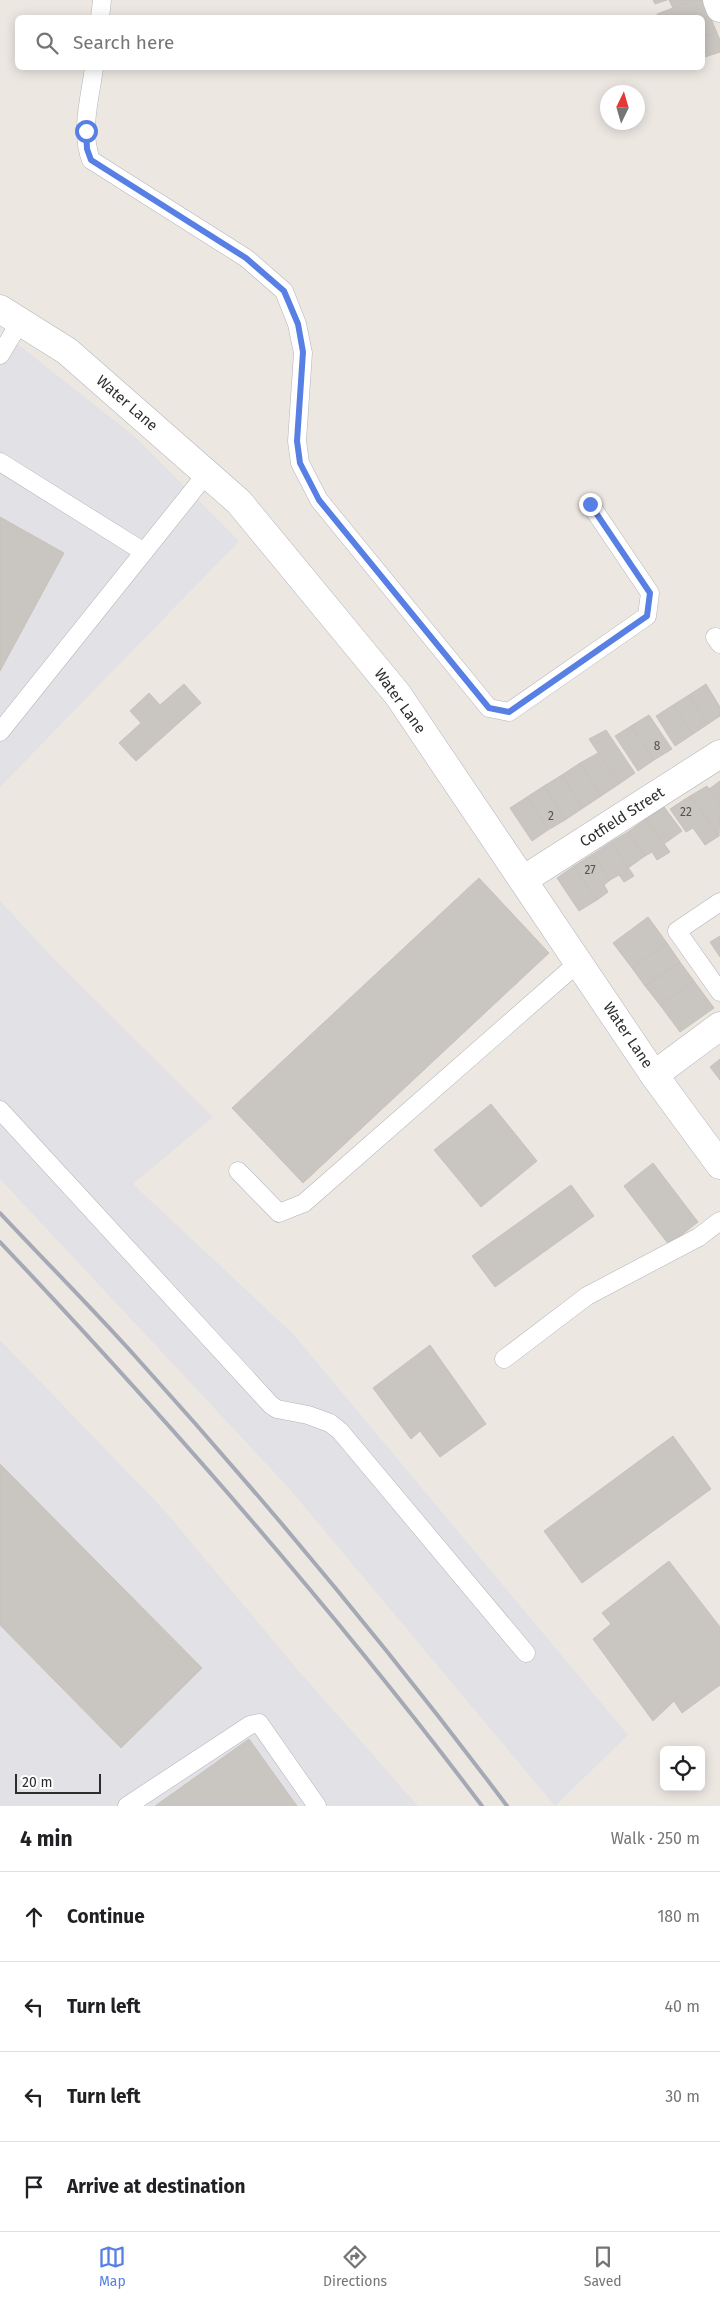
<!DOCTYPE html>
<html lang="en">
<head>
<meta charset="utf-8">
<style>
	body { margin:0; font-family:"Fira Sans",sans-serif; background:#f2f2f2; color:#202124 }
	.controls { position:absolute; right:15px; bottom:15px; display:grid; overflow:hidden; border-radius:8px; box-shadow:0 2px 12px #0003 }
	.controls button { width:45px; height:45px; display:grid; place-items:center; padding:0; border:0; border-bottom:1px solid #e0e0e0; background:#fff; color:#202124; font:25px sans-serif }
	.compass { position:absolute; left:600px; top:85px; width:45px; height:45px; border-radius:50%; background:#fff; box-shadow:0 2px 12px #0003; rotate:5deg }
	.scale { position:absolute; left:15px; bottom:12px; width:86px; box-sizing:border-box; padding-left:5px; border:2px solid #2d2d2d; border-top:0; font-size:14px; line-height:18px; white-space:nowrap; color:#2d2d2d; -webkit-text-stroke:4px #fff; paint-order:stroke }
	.stop { position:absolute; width:15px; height:15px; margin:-11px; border:4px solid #5880e4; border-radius:50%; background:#fff }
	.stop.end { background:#5880e4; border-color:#fff; box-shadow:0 1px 5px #0008 }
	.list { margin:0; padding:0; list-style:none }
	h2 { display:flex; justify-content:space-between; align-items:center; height:65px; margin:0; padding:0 20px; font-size:21px }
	h2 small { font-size:16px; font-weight:400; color:#757577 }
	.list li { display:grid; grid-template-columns:32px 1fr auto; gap:15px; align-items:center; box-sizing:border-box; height:90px; padding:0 20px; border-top:1px solid #e0e0e0 }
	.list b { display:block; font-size:19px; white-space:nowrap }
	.list em { font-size:16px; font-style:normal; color:#757577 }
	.icon { flex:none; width:28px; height:28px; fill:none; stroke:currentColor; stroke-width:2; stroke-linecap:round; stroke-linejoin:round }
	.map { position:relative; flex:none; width:720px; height:1806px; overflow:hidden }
	.search { position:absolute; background:#fff; box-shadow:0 2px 12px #0003; left:15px; right:15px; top:15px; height:55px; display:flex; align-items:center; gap:12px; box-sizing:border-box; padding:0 18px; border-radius:8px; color:#757577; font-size:19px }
	.sheet { height:425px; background:#fff }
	nav { display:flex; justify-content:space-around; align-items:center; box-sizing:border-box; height:70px; border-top:1px solid #e0e0e0; background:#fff; font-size:14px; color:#757577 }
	nav a { display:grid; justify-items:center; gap:2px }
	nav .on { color:#5880e4 }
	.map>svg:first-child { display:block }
	.industrial { fill:#e2e1e6 }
	.building { fill:#c9c5c0; stroke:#c8c2bb }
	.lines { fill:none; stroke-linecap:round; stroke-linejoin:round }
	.service-casing { stroke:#b2b5bb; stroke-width:19 }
	.minor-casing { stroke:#b2b5bb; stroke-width:29 }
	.service { stroke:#fff; stroke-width:18 }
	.minor { stroke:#fff; stroke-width:28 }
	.rail { stroke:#a5a9b5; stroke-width:4 }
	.route { stroke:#5880e4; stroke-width:6 }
	.labels { text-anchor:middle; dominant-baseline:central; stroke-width:4; stroke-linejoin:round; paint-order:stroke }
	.number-label { font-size:12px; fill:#545352 }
	.street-label { font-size:15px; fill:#2d2d2d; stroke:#fff }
</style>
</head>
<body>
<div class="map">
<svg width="720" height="1806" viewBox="0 0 720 1806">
	<rect width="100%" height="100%" fill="#ede7e2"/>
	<g class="industrial">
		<polygon points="0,336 11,339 134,436 239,541 0,787"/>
		<polygon points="0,901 55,960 213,1117 133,1184 294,1335 628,1735 555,1806 287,1486 0,1179"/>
		<polygon points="0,1340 165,1511 297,1669 418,1806 0,1806"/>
	</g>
	<g class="building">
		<polygon points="653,0 667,0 655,4"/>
		<polygon points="669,0 694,0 673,8"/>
		<polygon points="694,0 703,0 710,16 702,19 658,18 657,14"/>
		<polygon points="710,16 717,33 702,37 702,19"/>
		<polygon points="717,33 720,40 720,52 702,58 702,37"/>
		<polygon points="0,517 64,553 0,671"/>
		<polygon points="184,684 201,703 136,761 119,743 141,723 130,711 149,693 160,705"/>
		<polygon points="706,684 720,707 720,716 708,724 689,695"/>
		<polygon points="689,695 708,724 693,734 673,705"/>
		<polygon points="673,705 693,734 675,746 656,716"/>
		<polygon points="649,715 672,749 654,760 631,726"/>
		<polygon points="631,726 654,760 638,771 615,736"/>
		<polygon points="606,730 635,773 619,784 589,739"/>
		<polygon points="598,753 619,784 601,796 580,763"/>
		<polygon points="580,763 601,796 583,808 562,775"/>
		<polygon points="562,775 583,808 565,820 544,786"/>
		<polygon points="720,781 720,805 709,789"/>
		<polygon points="544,786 565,820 548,830 527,797"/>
		<polygon points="707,786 720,805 719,836 690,796"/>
		<polygon points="690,796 719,836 705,845 693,828 686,832 670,809"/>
		<polygon points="527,797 548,830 532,841 510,808"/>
		<polygon points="664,807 682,831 664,844 646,819"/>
		<polygon points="646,819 670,852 657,860 652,852 645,856 628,832"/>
		<polygon points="628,832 645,856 628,868 611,842"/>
		<polygon points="611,842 634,876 624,882 619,875 610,880 593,854"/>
		<polygon points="593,854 610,880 604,885 608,892 597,900 574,866"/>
		<polygon points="574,866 597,900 579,911 557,878"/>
		<polygon points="479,878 549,953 303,1183 232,1108"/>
		<polygon points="648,917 667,943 632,968 613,943"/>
		<polygon points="720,936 720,957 710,942"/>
		<polygon points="667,943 680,962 645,986 632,968"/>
		<polygon points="680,962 694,981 660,1005 645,986"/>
		<polygon points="694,981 714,1008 680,1032 660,1005"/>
		<polygon points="720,1059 720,1080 710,1067"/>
		<polygon points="491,1104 537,1161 481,1207 434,1150"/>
		<polygon points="653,1163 698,1222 669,1245 624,1186"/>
		<polygon points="571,1185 594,1216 495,1287 472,1256"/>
		<polygon points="430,1345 486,1424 440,1457 420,1431 411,1439 373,1388"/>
		<polygon points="673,1436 711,1489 582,1583 544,1531"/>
		<polygon points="0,1464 202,1668 121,1748 0,1625"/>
		<polygon points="669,1561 720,1627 720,1685 682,1713 674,1701 653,1721 593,1639 611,1624 602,1613"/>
		<polygon points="249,1739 297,1806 155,1806"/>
	</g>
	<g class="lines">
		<g class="service-casing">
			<g id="service">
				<polyline points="100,18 102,0"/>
				<path d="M94,68C90,98 80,131 91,160L246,258L284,291L297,324L303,353L297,441L300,463L319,500L489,708L509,712L647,616L650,593L590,504"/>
				<polyline points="0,355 20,322"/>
				<polyline points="0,462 144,552"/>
				<polyline points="715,637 720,644"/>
				<polyline points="0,732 207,473"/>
				<polyline points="720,902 677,931 720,992"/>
				<polyline points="0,1110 271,1405 277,1409 308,1415 330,1423 340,1431 526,1653"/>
				<polyline points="238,1171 279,1213 304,1203 579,962"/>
				<polyline points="504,1359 587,1296 699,1237 720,1221"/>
				<polyline points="127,1806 250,1725 259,1723 317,1806"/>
			</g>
		</g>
		<g class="minor-casing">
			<g id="minor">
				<polyline points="717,0 720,8"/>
				<polyline points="0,309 67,351 239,502 398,695 654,1075 720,1165"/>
				<polyline points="523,880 720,754"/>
				<polyline points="654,1075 720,1026"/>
			</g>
		</g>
		<use href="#service" class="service"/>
		<use href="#minor" class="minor"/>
		<g class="rail">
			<path d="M0,1213C45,1261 91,1307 135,1356C265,1500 390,1650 507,1806"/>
			<path d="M0,1242C170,1422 333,1608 482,1806"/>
		</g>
	</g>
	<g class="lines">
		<polyline class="route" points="86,131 87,149 91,160 246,258 284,291 298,324 303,352 297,441 300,463 319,500 489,708 509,712 647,616 650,593 590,504"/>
	</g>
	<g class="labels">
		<g class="number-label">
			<text x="657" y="746">8</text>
			<text x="686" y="812">22</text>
			<text x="551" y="816">2</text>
			<text x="590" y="870">27</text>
		</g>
		<g class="street-label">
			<text transform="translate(127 403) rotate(41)">Water Lane</text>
			<text transform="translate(400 701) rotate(54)">Water Lane</text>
			<text transform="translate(622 817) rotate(-33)">Cotfield Street</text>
			<text transform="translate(628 1035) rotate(56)">Water Lane</text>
		</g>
	</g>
</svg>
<div class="controls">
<button><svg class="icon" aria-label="locate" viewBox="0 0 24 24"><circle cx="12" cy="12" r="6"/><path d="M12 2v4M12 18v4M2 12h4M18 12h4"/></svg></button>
</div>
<svg class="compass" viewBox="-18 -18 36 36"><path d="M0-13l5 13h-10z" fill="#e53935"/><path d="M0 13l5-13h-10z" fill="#757577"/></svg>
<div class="scale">20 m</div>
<div class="stop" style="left:86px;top:131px"></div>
<div class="stop end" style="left:590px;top:504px"></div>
<div class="search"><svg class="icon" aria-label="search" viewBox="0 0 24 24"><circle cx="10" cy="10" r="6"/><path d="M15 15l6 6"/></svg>Search here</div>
</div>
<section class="sheet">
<h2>4 min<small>Walk · 250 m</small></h2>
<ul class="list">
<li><svg class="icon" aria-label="ahead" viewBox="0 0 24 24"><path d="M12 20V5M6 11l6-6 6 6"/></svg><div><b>Continue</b></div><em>180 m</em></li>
<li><svg class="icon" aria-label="left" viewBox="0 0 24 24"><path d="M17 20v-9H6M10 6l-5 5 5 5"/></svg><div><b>Turn left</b></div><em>40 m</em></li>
<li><svg class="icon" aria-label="left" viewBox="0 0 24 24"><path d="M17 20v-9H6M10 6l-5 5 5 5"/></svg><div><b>Turn left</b></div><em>30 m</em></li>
<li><svg class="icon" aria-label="arrive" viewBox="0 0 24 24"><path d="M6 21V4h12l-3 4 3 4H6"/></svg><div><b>Arrive at destination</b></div></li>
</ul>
</section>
<nav>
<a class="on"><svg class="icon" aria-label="map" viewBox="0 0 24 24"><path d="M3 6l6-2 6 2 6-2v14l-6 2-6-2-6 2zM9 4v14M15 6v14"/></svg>Map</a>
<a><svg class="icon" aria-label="directions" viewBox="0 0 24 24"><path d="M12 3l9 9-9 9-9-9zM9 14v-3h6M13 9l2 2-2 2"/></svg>Directions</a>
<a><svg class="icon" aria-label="saved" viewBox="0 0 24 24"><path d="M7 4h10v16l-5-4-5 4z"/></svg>Saved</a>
</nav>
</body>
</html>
